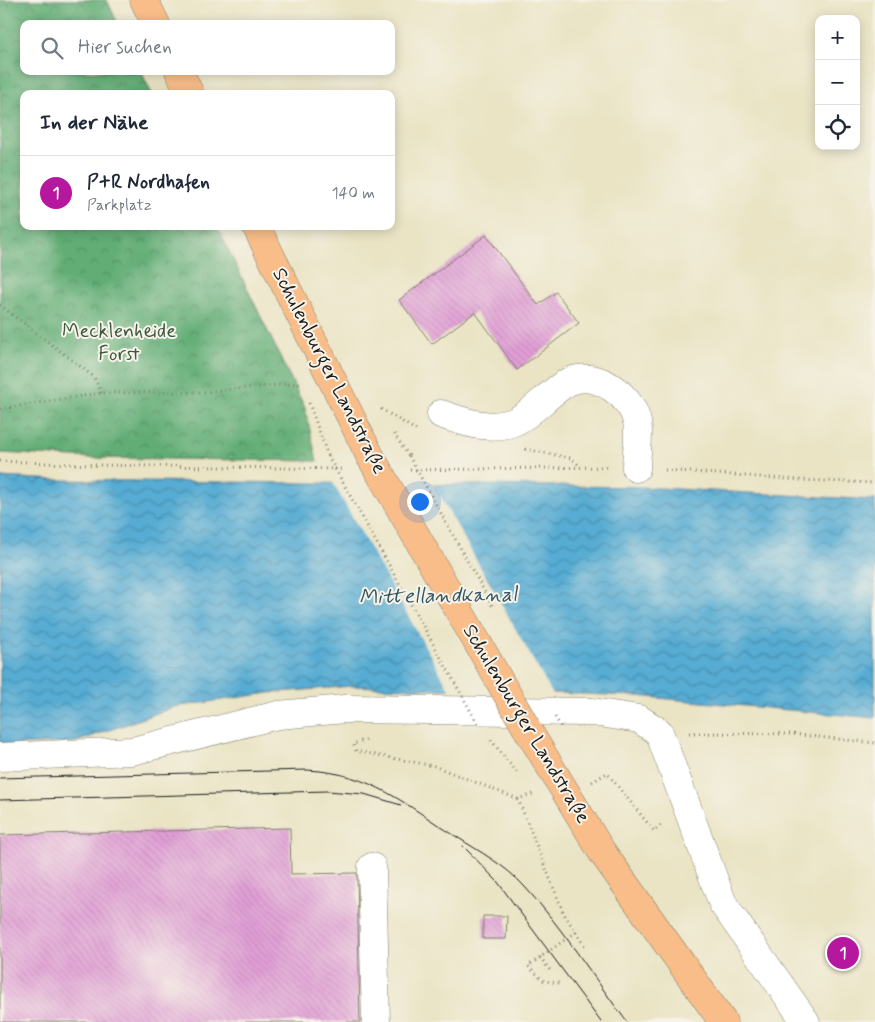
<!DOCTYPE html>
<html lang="de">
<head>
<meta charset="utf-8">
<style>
	body { margin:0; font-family:Mynerve,sans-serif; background:#f2f2f3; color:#1f2937 }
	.controls { position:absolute; right:15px; top:15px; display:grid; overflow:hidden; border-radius:10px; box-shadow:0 2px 12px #0003 }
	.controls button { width:45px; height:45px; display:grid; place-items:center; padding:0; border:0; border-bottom:1px solid #e0e1e3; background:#fff; color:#1f2937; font:25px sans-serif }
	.you { position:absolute; left:419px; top:501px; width:18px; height:18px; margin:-12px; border:4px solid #fff; border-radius:50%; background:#1a73e8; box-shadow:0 0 0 8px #1a73e833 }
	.badge { display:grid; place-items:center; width:32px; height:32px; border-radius:50%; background:#b5179e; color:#fff; font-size:16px; font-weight:700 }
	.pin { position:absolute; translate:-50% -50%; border:2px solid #fff; box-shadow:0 1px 5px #0006 }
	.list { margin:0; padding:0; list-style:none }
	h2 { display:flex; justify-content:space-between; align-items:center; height:65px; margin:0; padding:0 20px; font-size:21px }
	h2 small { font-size:16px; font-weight:400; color:#747a83 }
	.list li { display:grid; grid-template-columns:32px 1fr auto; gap:15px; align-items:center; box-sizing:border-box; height:75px; padding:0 20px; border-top:1px solid #e0e1e3 }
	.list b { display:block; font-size:19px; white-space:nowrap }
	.list p { margin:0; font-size:16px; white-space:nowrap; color:#747a83 }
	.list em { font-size:16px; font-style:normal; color:#747a83 }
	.icon { flex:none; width:28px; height:28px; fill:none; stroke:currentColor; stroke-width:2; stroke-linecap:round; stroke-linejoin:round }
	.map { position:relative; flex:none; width:875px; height:1022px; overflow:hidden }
	.search { position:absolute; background:#fff; box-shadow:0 2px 12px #0003; left:20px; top:20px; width:375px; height:55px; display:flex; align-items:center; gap:12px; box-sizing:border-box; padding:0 18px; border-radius:10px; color:#747a83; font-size:19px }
	.panel { position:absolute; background:#fff; box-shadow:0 2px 12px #0003; left:20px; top:90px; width:375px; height:140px; border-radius:10px }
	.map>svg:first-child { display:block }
	.forest { fill:url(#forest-crowns); stroke:#3f6449 }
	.water { fill:url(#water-waves); stroke:#396478 }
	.pier { fill:#eae4c5 }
	.building { fill:url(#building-back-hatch) }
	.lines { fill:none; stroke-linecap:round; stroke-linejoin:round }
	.minor-casing { stroke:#838070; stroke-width:29 }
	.major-casing { stroke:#838070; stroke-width:29 }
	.path { stroke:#838070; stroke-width:3; stroke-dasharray:1 4; stroke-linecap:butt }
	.minor { stroke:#fff; stroke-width:28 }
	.major { stroke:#f8bd89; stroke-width:28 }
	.tram { stroke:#1c1c1c; stroke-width:1 }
	.major-bridge-casing { stroke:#838070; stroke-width:29; stroke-linecap:butt }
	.path-bridge { stroke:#838070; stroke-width:3; stroke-dasharray:1 4; stroke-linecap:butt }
	.major-bridge { stroke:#f8bd89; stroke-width:28 }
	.labels { text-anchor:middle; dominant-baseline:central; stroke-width:4; stroke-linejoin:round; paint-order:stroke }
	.park-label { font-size:20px; fill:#3d5942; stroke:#f7f3e8 }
	.street-label { font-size:20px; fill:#1c1c1c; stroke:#f7f3e8 }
	.water-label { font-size:21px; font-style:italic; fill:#335665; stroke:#f7f3e8 }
</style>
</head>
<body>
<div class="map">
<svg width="875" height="1022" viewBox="0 0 875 1022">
	<defs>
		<pattern id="forest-crowns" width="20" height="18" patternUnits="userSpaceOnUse" patternTransform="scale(1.25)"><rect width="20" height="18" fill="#62ad76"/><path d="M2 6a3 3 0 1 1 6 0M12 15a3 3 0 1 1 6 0" fill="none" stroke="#508c60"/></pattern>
		<pattern id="water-waves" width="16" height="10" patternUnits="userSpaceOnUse" patternTransform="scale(1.25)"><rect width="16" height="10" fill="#56acd3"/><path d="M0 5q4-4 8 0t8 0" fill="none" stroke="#468baa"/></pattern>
		<pattern id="building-back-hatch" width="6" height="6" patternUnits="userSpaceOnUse" patternTransform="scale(1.25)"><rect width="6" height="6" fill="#e19fd6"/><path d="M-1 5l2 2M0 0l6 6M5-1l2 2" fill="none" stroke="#c088b7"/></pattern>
	</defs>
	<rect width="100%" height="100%" fill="#f7f3e8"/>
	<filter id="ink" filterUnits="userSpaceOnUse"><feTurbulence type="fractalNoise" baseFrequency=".02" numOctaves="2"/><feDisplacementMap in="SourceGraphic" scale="10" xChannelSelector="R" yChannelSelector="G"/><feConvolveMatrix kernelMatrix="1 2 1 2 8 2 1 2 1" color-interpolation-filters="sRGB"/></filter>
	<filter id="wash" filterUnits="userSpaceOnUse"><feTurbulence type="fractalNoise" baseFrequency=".0096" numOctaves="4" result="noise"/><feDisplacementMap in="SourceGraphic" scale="20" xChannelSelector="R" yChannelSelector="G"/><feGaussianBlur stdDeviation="1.12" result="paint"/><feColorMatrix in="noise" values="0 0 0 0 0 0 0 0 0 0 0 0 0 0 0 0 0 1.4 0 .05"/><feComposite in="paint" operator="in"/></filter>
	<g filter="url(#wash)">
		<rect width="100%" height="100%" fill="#eae4c5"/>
		<polygon class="forest" points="0,0 107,0 118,24 24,24 24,71 141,71 152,94 24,94 24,226 217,226 305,408 317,461 91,458 0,453"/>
		<polygon class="water" points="0,477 60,480 643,487 875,500 875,718 637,696 351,686 269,693 174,707 76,742 0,746"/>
		<polygon class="pier" points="332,481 432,482 553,695 451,692"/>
		<g id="blocks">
			<g class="building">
				<polygon points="486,235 538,305 556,292 579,323 517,370 475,312 432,344 399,300"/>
				<polygon points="290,828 291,874 357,873 360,1022 0,1022 0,835"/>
				<polygon points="483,916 507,916 506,939 483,939"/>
			</g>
		</g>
	</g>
	<g filter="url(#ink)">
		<use href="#blocks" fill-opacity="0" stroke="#838070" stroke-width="1"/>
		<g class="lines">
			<g class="minor-casing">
				<g id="minor">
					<path d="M441,414C463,422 488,430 511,423C530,417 552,389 570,381C597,370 632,396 637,422C640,436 636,454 636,468"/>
					<polyline points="0,757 132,751 278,715 345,709 592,712 639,719 659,732 723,904 806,1022"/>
					<polyline points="372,867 376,1022"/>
				</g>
			</g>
			<g class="major-casing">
				<g id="major">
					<polyline points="144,0 156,24"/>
					<polyline points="179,71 190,94"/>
					<polyline points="256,226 370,456"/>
					<polyline points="526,727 602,852 723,1022"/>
				</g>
			</g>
			<g class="path">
				<polyline points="0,305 94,377 101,393"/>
				<polyline points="309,403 328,456"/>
				<polyline points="0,409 101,393 202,392 301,383"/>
				<polyline points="381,409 416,430"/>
				<polyline points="394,434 409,456"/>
				<polyline points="525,449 571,458 580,466"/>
				<polyline points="0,461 93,465 344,469"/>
				<polyline points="410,470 607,467"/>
				<polyline points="665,470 800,480 875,483"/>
				<polyline points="689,733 791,734 875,743"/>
				<polyline points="366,740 353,744 356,751 434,766 518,799 533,794"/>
				<polyline points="491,740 518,774"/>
				<polyline points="592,782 607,773 654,831 662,824"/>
				<polyline points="518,799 564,914 576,932 528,966 544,981 559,983"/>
				<polyline points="576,932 585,947"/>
				<polyline points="540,957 552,973"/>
			</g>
			<use href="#minor" class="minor"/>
			<use href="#major" class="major"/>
			<g class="tram">
				<path d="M0,778L307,770C373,773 405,805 457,837C480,852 505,865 524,886C562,927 593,977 627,1022"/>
				<polyline points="0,800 327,791 364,794 401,805"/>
				<polyline points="463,846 497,881 601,1022"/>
			</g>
			<g class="major-bridge-casing">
				<polyline id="major-bridge" points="370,456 526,727"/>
			</g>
			<g class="path-bridge">
				<polyline points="328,456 479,726"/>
				<polyline points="409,456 493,607"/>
				<polyline points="555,717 561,727"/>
			</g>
			<use href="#major-bridge" class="major-bridge"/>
		</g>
	</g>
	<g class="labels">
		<g class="park-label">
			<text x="119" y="331">Mecklenheide<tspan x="119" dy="23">Forst</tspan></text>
		</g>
		<g class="street-label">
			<text transform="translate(329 371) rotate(63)">Schulenburger Landstraße</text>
			<text transform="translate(526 724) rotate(59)">Schulenburger Landstraße</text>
		</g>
		<g class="water-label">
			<text transform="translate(438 596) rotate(-1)">Mittellandkanal</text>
		</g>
	</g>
</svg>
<div class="controls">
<button>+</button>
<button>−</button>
<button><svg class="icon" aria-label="locate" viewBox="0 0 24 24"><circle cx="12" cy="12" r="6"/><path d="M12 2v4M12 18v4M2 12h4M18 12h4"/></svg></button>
</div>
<div class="you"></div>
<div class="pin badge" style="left:843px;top:953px">1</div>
<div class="search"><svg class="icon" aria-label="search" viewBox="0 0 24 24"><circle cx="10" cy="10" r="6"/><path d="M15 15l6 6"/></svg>Hier suchen</div>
<section class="panel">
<h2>In der Nähe<small></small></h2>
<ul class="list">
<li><span class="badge">1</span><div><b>P+R Nordhafen</b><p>Parkplatz</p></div><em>140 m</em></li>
</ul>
</section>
</div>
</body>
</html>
